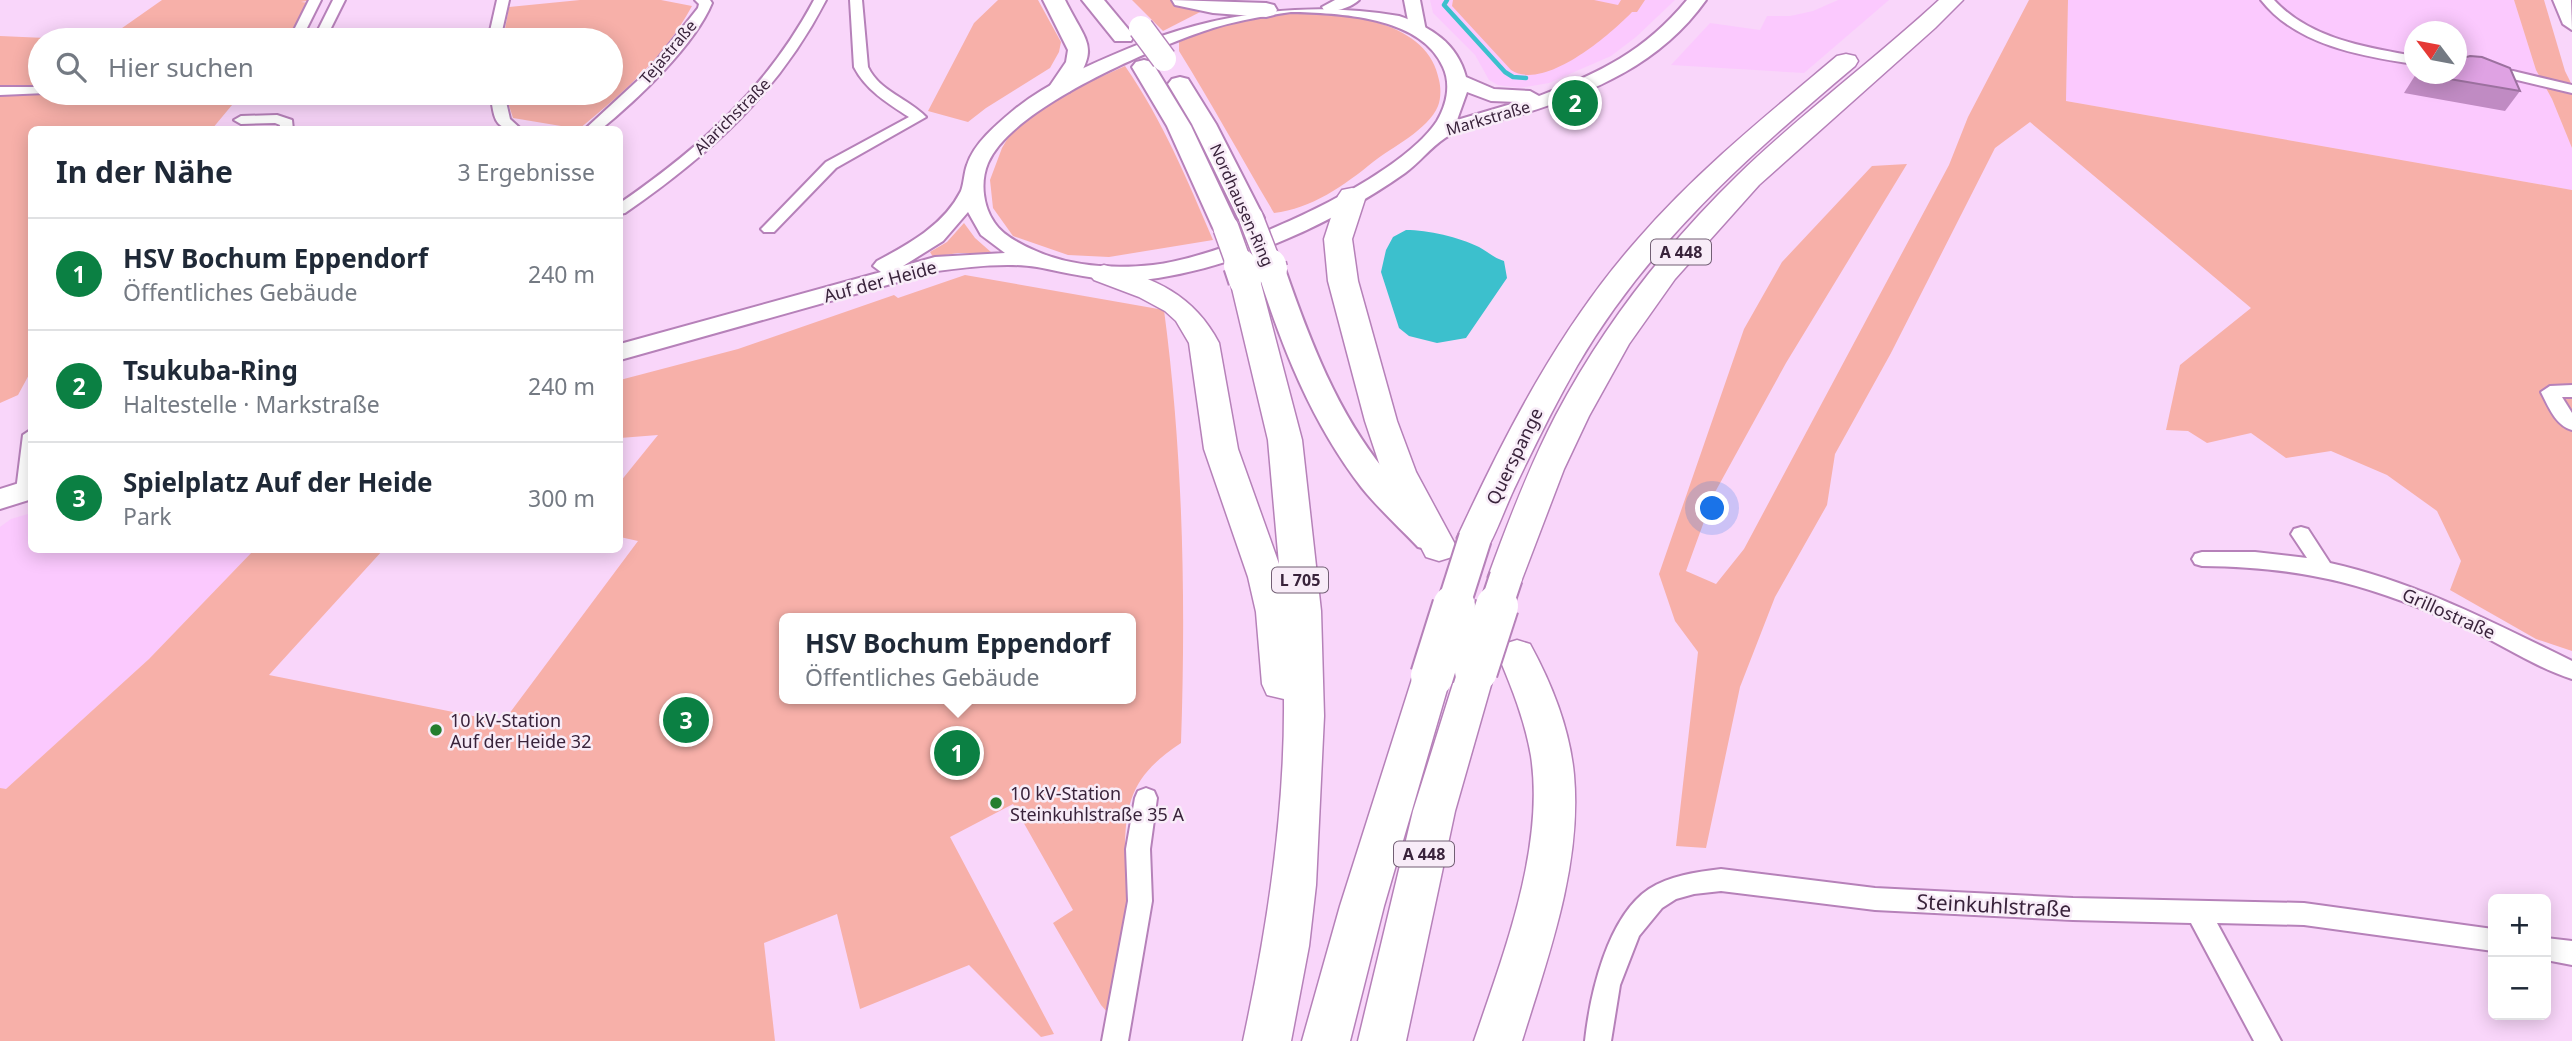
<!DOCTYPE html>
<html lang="de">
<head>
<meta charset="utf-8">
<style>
	body { margin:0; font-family:"Noto Sans",sans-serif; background:#f2f2f3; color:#1f2937 }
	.controls { position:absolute; right:21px; bottom:21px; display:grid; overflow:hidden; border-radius:10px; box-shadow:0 4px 18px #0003 }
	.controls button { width:63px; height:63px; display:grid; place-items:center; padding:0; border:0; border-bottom:2px solid #e0e1e3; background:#fff; color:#1f2937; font:35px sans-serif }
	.compass { position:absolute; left:2404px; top:21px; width:63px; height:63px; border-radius:50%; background:#fff; box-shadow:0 4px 18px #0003; rotate:302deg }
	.you { position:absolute; left:1713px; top:509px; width:24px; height:24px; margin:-18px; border:5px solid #fff; border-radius:50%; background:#1a73e8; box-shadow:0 0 0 10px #1a73e833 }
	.badge { display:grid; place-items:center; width:46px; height:46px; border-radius:50%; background:#0b8043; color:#fff; font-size:23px; font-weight:700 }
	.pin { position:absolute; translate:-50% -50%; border:4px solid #fff; box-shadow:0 2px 7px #0006 }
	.popup { position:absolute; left:779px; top:613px; width:357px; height:91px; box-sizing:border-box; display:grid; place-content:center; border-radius:10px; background:#fff; filter:drop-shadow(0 2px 5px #0005); font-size:23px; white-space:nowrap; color:#747a83 }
	.popup b { font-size:26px; color:#1f2937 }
	.popup::after { content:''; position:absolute; left:50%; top:100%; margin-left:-14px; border:14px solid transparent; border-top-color:#fff }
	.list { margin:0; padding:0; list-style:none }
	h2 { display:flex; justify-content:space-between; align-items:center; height:91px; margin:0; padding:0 28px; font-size:30px }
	h2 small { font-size:23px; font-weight:400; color:#747a83 }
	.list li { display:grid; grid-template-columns:46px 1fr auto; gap:21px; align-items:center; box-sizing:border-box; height:112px; padding:0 28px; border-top:2px solid #e0e1e3 }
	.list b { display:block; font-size:26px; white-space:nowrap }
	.list p { margin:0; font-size:23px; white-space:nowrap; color:#747a83 }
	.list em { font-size:23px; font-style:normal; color:#747a83 }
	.icon { flex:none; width:38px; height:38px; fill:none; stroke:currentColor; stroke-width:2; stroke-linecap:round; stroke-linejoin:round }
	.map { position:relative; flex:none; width:2572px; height:1041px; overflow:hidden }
	.search { position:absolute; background:#fff; box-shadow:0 4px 18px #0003; left:28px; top:28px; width:595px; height:77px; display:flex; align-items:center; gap:18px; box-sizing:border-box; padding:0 24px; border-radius:38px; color:#747a83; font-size:26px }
	.panel { position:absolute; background:#fff; box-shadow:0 4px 18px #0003; left:28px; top:126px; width:595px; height:427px; border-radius:10px }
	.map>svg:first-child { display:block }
	.built { fill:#fbc9fe; fill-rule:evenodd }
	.green { fill:#f7b0a9; fill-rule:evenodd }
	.water { fill:#3cc0cd }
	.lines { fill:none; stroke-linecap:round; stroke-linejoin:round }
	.stream { stroke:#3cc0cd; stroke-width:4.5 }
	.minor-casing { stroke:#b681b9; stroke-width:4 }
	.tertiary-casing { stroke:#b681b9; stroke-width:4 }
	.secondary-casing { stroke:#b681b9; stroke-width:4 }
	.trunk-casing { stroke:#b681b9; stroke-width:4 }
	.motorway-casing { stroke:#b681b9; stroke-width:3 }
	.minor { fill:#fff; fill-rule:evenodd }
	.tertiary { fill:#fff; fill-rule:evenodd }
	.secondary { fill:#fff; fill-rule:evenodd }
	.trunk { fill:#fff; fill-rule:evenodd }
	.motorway { fill:#fff; fill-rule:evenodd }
	.trunk-bridge-far1-casing { stroke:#b681b9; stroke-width:27; stroke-linecap:butt }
	.trunk-bridge-casing { stroke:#b681b9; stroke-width:35; stroke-linecap:butt }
	.motorway-bridge-far2-casing { stroke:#b681b9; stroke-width:28; stroke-linecap:butt }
	.motorway-bridge-far1-casing { stroke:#b681b9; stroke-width:36; stroke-linecap:butt }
	.motorway-bridge-casing { stroke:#b681b9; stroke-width:46; stroke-linecap:butt }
	.trunk-bridge-far1 { stroke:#fff; stroke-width:24 }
	.trunk-bridge { stroke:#fff; stroke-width:32 }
	.motorway-bridge-far2 { stroke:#fff; stroke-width:25 }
	.motorway-bridge-far1 { stroke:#fff; stroke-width:32 }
	.motorway-bridge { stroke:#fff; stroke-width:42 }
	.wall { fill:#c08bc3 }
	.building { fill:#dfa2e3; stroke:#9c719f; stroke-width:2 }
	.poi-dot { fill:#247e2e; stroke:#f8ecf8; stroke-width:2.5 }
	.labels { text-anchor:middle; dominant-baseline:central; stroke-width:5; stroke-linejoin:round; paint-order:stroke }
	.far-street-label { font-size:16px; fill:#39233b; stroke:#f8ecf8 }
	.shield { fill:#f8ecf8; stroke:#725f74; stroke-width:2 }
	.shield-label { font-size:16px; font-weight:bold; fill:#39233b }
	.street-label { font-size:18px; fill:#39233b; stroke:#f8ecf8 }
	.poi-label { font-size:18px; fill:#39233b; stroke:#f8ecf8; text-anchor:start }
	.near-street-label { font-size:21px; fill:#39233b; stroke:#f8ecf8 }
</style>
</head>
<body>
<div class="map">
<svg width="2572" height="1041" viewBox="0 0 2572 1041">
	<rect width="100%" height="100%" fill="#f9d6fa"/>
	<g class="built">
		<polygon points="1430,0 1675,0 1636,37 1611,56 1549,83 1519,88 1498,85 1489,80 1475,55 1433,13"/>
		<polygon points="1838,0 1889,0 1804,73 1671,65 1710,23 1760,30 1767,16 1790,16 1813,11"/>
		<path d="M2068,0H2514L2536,70L2552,99L2572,148V190L2066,101ZM2414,32H2456V74H2414Z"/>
		<polygon points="31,513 32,550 254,550 149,659 5,790 0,788 0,527 11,519"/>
	</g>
	<g class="green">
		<polygon points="162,0 313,0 301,2 311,3 298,32 285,34 296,34 292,40 105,40"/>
		<path d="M580,0H661L692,6C663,59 625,91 579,129L513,118L505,93H611V40H503L509,7Z"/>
		<polygon points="998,0 1038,0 1061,42 1059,52 1050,68 986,108 968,122 928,111 974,23"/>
		<polygon points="1132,0 1171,0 1206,9 1163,31"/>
		<path d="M1453,0H1594L1618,5L1621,0H1645L1637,12H1632C1610,35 1544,92 1511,70L1452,6Z"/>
		<polygon points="2029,0 2068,0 2066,101 2572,190 2572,651 2536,639 2450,590 2461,561 2437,511 2387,475 2331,451 2286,458 2251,433 2207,443 2188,431 2166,430 2180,365 2251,308 2030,122 1995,148 1891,353 1835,454 1827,505 1775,597 1740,687 1706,848 1676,846 1698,652 1675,621 1659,574 1744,329 1782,262 1872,166 1907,164 1786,363 1714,494 1686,571 1716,584 1744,549 1949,165 1968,117"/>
		<polygon points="2514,0 2544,0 2565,71 2572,85 2572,148 2552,99 2536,70"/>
		<path d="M1300,12C1348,13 1429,22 1439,80C1441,88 1441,98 1438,106C1428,130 1392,147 1373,162C1345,185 1311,209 1274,213C1242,159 1212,104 1179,51V42C1218,25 1258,16 1300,12Z"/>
		<polygon points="0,36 91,40 40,40 40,93 242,93 212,129 32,130 31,371 18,395 0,403"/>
		<path d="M1125,66C1163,121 1187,179 1213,240L1109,257L1068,255L1013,236L993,208L990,180L1002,148L1009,136L1031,117L1074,89Z"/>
		<polygon points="964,223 975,238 992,253 958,253 933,257 930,252 947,242"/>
		<path d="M965,275L1164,310C1183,452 1186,600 1181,743C1136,773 1125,797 1125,851C1125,867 1128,884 1127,900C1124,938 1114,976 1108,1013L1101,1005L1053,923L1073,910L1013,804L950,837L1054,1034L1041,1037L969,965L860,1009L837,914L764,943L775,1041H0V788L6,789L149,659L254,550H383L269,675L503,722L638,541L620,537V482L658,435L620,438V380L738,349L894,295L898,298ZM784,618H1130V699H784Z"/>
	</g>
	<path class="water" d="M1406,230C1428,230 1459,237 1479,247C1488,252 1494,258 1504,261L1507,278L1466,338L1437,343L1409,336L1399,328L1381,272L1386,250L1393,237Z"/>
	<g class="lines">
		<polyline class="stream" points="1447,0 1444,5 1505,72 1513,77 1526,78"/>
		<g class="minor-casing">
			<g id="minor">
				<polygon points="309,0 321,0 301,40 289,40"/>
				<polygon points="333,0 345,0 325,40 313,40"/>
				<polygon points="497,0 509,0 500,40 488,40"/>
				<path d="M695,0H710L712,3C695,45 636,101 600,130H584L648,71L698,8L699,4Z"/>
				<path d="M814,0H826C778,93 710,154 625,213L620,214V203C701,147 767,88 814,0Z"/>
				<path d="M850,0H862L868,67C880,92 908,98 926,117L836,168L774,232H764L761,229L764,226L826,162L909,117C887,103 866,90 854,67Z"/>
				<path d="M2261,0H2274C2310,39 2365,47 2414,56V64C2361,56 2296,45 2261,0Z"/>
				<polygon points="2456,63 2513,71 2572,85 2572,93 2513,79 2456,71"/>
				<polygon points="0,87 40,87 40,93 46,93 0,95"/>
				<polygon points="133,93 257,93 268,97 261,101 140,97"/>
				<polygon points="271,93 285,93 280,100 275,101 268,97"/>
				<path d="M490,93H504L510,119L522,130C492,130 495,118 490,93Z"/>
				<polygon points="277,115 292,120 293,130 279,130 280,125 275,123 241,124 234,120 241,116"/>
				<path d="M2572,385V397H2562L2572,413V430C2556,426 2548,406 2541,392L2550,386Z"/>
				<polygon points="32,429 32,496 18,496 16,491 23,435"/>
				<path d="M2301,527L2308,529L2330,563C2416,582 2494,623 2572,661V679C2537,668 2504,646 2471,630C2375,586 2308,567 2202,566L2195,564L2192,559L2195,554L2202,552H2255L2307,558L2291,534L2294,529Z"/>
				<polygon points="1146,788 1154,791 1157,798 1150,849 1152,901 1128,1041 1102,1041 1128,901 1126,849 1135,798 1138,791"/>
				<path d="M1721,869L1875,888L2073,898L2304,903L2493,929V951L2304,925L2217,923L2281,1041H2254L2191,923L2073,920L1875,910L1721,891L1694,894L1676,899L1662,908L1639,936L1620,985L1611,1041H1585C1590,995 1607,917 1649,889C1669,876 1696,872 1721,869Z"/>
				<polygon points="2546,938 2572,941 2572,965 2546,960"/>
			</g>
		</g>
		<g class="tertiary-casing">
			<g id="tertiary">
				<path d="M1335,0H1359C1352,7 1334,13 1324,10L1322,7Z"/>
				<polygon points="1404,0 1420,0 1426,31 1424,34 1418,36 1410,31"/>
			</g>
		</g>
		<g class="secondary-casing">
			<g id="secondary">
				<path d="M1687,0H1706C1660,65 1590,94 1515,116C1498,121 1458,129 1445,138C1430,148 1419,163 1405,173C1336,222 1241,265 1158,278C1115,285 1078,275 1037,267C1006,262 968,267 937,271L620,360V344L881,272L873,266L877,261C909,244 944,225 961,191C964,183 964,173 967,165C974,143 997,124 1015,109C1047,83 1089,65 1127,49C1213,13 1306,0 1399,16C1431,27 1457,43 1466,77L1494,89L1530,91L1539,96C1600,73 1645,51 1687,0ZM1291,12C1338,13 1421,16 1443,67C1451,84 1447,104 1437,121C1397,182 1225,257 1153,265C1115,269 1072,267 1036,251C1022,245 1003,236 994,222C983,206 980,182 988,163C1012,107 1157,46 1213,28C1239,20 1265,16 1291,12ZM1467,92L1491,101L1518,102L1457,120ZM968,212L981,235L1005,253L935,257L903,266L943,241Z"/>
				<polygon points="2553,0 2571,0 2572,30 2563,24"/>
				<polygon points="32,479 32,499 0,509 0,489"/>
			</g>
		</g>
		<g class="trunk-casing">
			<g id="trunk">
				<path d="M1043,0H1065C1088,46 1101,46 1069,92H1053L1049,87L1066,62L1068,50Z"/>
				<polygon points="1082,0 1104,0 1134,36 1131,41 1115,41"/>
				<polygon points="1172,0 1266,3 1274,5 1277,10 1274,15 1266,17 1213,13 1175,5"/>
				<polygon points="1144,60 1152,62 1191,126 1239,228 1235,234 1226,236 1217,234 1213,228 1167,126 1132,67 1136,62"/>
				<polygon points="1180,77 1188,79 1216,124 1264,218 1260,224 1251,226 1242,224 1238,218 1192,124 1168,84 1172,79"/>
				<path d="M1271,261L1281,263L1285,269C1310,341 1337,412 1385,471C1402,492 1423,510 1442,529L1447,538L1442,547L1430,550L1418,547C1399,527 1379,509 1362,488C1311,422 1282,347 1257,269L1261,263Z"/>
			</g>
		</g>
		<g class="motorway-casing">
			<g id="motorway">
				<path d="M1939,0H1963L1935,28L1759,185L1675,279L1629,344L1589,416L1564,469L1519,587L1506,591L1493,587L1488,577C1508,522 1529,467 1556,415C1603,326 1666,245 1738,175C1802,113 1874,60 1939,0Z"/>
				<path d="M1846,54L1855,56L1858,61L1855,66C1747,157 1649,243 1577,366C1554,406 1534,447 1514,489C1505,508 1498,529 1488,547L1475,551L1462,547L1457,538C1506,432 1560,327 1638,239C1698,170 1768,114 1837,56Z"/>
				<polygon points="1352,188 1362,190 1366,196 1352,239 1358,281 1397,421 1416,472 1457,548 1452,557 1439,561 1426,557 1382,472 1365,421 1328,281 1324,239 1338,196 1342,190"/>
				<path d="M1104,265C1155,278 1194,295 1219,343L1238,449L1279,564L1268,440L1230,280L1235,274L1245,271L1255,274L1260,280L1302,440L1321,611L1324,716L1316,885L1309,946L1291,1041H1243C1267,929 1285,814 1284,699L1267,695L1262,684L1256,612L1248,577L1204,449L1189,343L1176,321L1165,311L1139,297L1094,280L1089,274L1094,268Z"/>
				<path d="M1517,640L1530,644C1552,684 1570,730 1574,775C1582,865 1548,957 1522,1041H1474C1503,955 1545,848 1531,756C1525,721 1512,688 1498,655L1504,644Z"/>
				<polygon points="1476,656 1490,660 1495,671 1455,811 1406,1041 1358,1041 1413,811 1457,671 1462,660"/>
				<polygon points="1432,661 1446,665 1451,676 1384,906 1350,1041 1302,1041 1340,906 1413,676 1418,665"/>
			</g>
		</g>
		<use href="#minor" class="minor"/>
		<use href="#tertiary" class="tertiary"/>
		<use href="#secondary" class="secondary"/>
		<use href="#trunk" class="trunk"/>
		<use href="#motorway" class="motorway"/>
		<g class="trunk-bridge-far1-casing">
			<g id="trunk-bridge-far1">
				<polyline points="1141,28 1164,59"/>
				<polyline points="1251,218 1270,267"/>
			</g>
		</g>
		<g class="trunk-bridge-casing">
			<polyline id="trunk-bridge" points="1270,265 1271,269"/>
		</g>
		<g class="motorway-bridge-far2-casing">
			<polyline id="motorway-bridge-far2" points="1226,228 1240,267"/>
		</g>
		<g class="motorway-bridge-far1-casing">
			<g id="motorway-bridge-far1">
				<polyline points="1240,265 1245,280"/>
				<polyline points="1453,607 1475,538"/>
				<polyline points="1496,607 1506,577"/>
			</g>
		</g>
		<g class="motorway-bridge-casing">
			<g id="motorway-bridge">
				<polyline points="1476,671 1497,606"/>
				<polyline points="1432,676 1454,606"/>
			</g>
		</g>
		<use href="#trunk-bridge-far1" class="trunk-bridge-far1"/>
		<use href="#trunk-bridge" class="trunk-bridge"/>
		<use href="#motorway-bridge-far2" class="motorway-bridge-far2"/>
		<use href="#motorway-bridge-far1" class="motorway-bridge-far1"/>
		<use href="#motorway-bridge" class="motorway-bridge"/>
	</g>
	<polygon class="wall" points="2416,74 2456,74 2520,91 2505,111 2404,93"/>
	<polygon class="building" points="2470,56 2482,57 2510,68 2520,91 2420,74 2456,74 2456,60"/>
	<g class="poi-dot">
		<circle cx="436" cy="730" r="7"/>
		<circle cx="996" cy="803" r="7"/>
	</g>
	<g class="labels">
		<g class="far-street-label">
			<text transform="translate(668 52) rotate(-50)">Tejastraße</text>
			<text transform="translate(732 116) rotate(-45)">Alarichstraße</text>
			<text transform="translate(1488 118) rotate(-16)">Markstraße</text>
			<text transform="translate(1242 205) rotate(66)">Nordhausen-Ring</text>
		</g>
		<g class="shield">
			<rect x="1651" y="239.5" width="60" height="25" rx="5"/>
			<rect x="1272" y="567.5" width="56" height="25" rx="5"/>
			<rect x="1394" y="841.5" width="60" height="25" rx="5"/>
		</g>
		<g class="shield-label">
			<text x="1681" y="252">A 448</text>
			<text x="1300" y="580">L 705</text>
			<text x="1424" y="854">A 448</text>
		</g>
		<g class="street-label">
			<text transform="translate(880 281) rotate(-15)">Auf der Heide</text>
			<text transform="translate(1514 456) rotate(-64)">Querspange</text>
			<text transform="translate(2449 613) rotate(24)">Grillostraße</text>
		</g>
		<g class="poi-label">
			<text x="450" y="720">10 kV-Station<tspan x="450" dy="21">Auf der Heide 32</tspan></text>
			<text x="1010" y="793">10 kV-Station<tspan x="1010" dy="21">Steinkuhlstraße 35 A</tspan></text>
		</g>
		<g class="near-street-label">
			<text transform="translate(1994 905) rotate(3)">Steinkuhlstraße</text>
		</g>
	</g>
</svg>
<div class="controls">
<button>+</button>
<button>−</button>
</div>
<svg class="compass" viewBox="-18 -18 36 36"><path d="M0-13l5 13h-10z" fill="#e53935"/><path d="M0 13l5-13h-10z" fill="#747a83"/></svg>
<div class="you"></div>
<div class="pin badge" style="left:957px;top:753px">1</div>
<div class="popup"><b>HSV Bochum Eppendorf</b>Öffentliches Gebäude</div>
<div class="pin badge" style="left:1575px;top:103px">2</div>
<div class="pin badge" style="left:686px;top:720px">3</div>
<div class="search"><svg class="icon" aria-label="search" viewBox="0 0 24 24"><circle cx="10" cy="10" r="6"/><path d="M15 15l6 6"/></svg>Hier suchen</div>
<section class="panel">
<h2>In der Nähe<small>3 Ergebnisse</small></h2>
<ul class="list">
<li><span class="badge">1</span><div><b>HSV Bochum Eppendorf</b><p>Öffentliches Gebäude</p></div><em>240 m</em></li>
<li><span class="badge">2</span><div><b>Tsukuba-Ring</b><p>Haltestelle · Markstraße</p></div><em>240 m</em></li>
<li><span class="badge">3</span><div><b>Spielplatz Auf der Heide</b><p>Park</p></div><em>300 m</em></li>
</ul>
</section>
</div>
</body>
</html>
